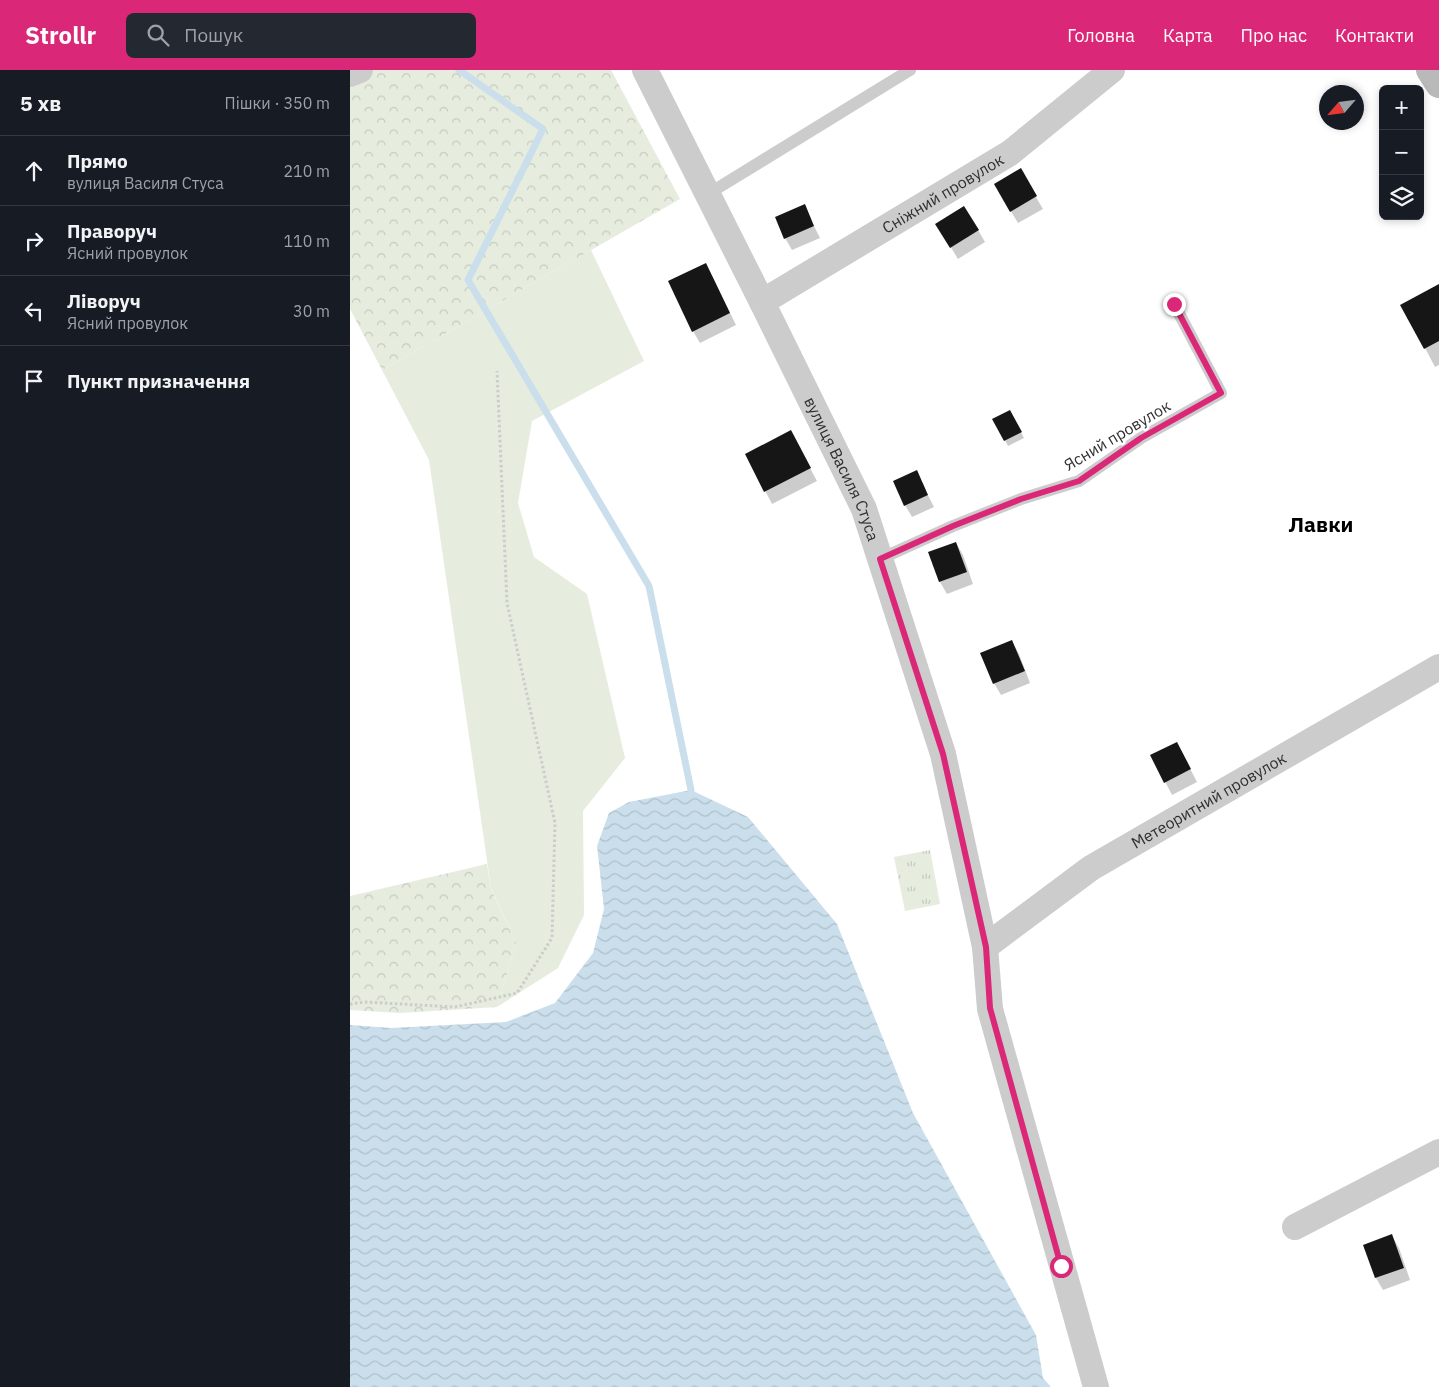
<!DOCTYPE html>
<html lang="uk">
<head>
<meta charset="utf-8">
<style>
	body { margin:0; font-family:"IBM Plex Sans",sans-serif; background:#242831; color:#f1f3f6 }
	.controls { position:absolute; right:15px; top:15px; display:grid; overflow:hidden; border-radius:8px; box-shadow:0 2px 8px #0003 }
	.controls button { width:45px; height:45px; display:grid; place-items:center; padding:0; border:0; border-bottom:1px solid #363941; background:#171b24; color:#f1f3f6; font:25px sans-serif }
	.compass { position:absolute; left:969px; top:15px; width:45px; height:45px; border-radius:50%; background:#171b24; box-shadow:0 2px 8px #0003; rotate:242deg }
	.stop { position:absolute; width:15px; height:15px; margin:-11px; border:4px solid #db2777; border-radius:50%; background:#fff }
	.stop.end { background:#db2777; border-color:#fff; box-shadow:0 1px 5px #0008 }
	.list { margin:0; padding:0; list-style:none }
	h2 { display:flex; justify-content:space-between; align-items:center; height:65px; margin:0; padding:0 20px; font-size:21px }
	h2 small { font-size:16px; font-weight:400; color:#9ea1a6 }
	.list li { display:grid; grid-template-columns:32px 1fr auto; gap:15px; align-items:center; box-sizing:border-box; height:70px; padding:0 20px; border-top:1px solid #363941 }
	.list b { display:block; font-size:19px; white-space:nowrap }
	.list p { margin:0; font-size:16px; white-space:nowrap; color:#9ea1a6 }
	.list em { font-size:16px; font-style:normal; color:#9ea1a6 }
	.icon { flex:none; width:28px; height:28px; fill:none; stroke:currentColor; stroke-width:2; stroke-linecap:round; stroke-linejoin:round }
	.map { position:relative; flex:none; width:1089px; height:1317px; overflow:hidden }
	header { display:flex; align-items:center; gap:30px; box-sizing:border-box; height:70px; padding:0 25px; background:#db2777; color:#fff }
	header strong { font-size:24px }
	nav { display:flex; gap:28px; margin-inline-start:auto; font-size:18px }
	.search { width:350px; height:45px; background:#242831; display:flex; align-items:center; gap:12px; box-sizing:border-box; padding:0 18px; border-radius:8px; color:#9ea1a6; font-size:19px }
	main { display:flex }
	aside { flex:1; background:#171b24 }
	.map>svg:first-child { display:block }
	.grass { fill:#e6ecde }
	.forest { fill:url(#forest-crowns) }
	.park { fill:url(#park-tufts) }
	.water { fill:url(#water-waves) }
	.shadow { fill:#0003 }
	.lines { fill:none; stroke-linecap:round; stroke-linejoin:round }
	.stream { stroke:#cadfeb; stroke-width:7 }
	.building { fill:#161616 }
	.path { stroke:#ccc; stroke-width:3; stroke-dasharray:2.5 2.5; stroke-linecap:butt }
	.lane { stroke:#ccc; stroke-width:12 }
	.street { stroke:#ccc; stroke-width:26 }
	.secondary { stroke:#b9b9b9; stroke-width:28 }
	.route { stroke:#db2777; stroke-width:6 }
	.labels { text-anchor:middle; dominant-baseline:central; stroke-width:5; stroke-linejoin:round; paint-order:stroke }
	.street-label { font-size:16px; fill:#2f2f2f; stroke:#fff }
	.district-label { font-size:21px; font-weight:bold; fill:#000; stroke:#fff }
</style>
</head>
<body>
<header>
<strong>Strollr</strong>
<div class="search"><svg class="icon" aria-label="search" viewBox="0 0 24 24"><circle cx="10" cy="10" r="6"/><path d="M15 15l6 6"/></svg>Пошук</div>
<nav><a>Головна</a><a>Карта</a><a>Про нас</a><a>Контакти</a></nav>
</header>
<main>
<aside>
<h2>5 хв<small>Пішки · 350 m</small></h2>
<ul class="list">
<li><svg class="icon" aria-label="ahead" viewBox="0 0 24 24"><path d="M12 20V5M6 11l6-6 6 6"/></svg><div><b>Прямо</b><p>вулиця Василя Стуса</p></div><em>210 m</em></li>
<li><svg class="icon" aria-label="right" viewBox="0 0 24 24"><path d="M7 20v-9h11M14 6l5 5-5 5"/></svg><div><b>Праворуч</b><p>Ясний провулок</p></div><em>110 m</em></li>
<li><svg class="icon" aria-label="left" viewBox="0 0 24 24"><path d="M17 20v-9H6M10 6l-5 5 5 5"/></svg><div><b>Ліворуч</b><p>Ясний провулок</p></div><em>30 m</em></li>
<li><svg class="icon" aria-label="arrive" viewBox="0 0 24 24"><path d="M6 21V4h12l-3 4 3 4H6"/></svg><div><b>Пункт призначення</b></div></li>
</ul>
</aside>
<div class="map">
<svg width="1089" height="1317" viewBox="0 0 1089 1317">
	<defs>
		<pattern id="forest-crowns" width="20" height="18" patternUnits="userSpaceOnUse" patternTransform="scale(1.25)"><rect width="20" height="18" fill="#e6ecde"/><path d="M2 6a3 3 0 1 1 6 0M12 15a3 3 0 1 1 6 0" fill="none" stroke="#c6cbbf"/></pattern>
		<pattern id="park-tufts" width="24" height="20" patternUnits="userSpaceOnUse" patternTransform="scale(1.25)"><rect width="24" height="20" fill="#e6ecde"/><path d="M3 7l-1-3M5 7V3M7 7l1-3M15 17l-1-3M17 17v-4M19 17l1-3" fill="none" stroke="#c6cbbf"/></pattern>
		<pattern id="water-waves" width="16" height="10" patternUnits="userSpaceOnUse" patternTransform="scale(1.25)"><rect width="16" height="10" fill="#cadfeb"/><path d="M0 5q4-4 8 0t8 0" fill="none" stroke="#aec0ca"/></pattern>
	</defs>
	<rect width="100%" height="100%" fill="#fff"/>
	<polygon class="grass" points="241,180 294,291 182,351 168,433 184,487 237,524 275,688 233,741 234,845 208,898 147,937 166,873 141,818 79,390 32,300"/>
	<g class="forest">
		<polygon points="20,0 261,0 330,129 32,300 0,239 0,10"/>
		<polygon points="137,794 141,819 166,873 147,937 50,943 0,940 0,826"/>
	</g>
	<polygon class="park" points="580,780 590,834 555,841 544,787"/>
	<polygon class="water" points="341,720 398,747 487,854 563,1043 686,1265 693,1308 701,1317 0,1317 0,955 41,958 156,952 205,933 243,883 254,839 247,776 259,743 279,732"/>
	<g class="shadow">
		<polygon points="670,100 693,139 668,153 645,115"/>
		<polygon points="454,136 470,168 442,180 435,168"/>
		<polygon points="628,160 635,172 608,189 594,166"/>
		<polygon points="362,206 386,255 350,273 343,261"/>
		<polygon points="1089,216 1089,295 1085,297 1075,278"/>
		<polygon points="660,341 674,368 658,376 644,350"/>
		<polygon points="447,374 467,411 422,434 396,384"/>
		<polygon points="566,402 584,437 562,447 555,435"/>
		<polygon points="606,473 613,485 623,514 597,524 590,512 579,483"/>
		<polygon points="662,572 669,584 680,613 651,625 644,613"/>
		<polygon points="833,685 847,712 822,725 802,686"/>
		<polygon points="1042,1166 1049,1178 1060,1210 1033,1220 1026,1208 1015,1175"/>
	</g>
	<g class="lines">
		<polyline class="stream" points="109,0 193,59 118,210 299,516 341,720"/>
	</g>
	<g class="building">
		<polygon points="671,98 687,126 660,142 644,114"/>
		<polygon points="455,134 464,156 434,169 425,147"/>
		<polygon points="614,136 629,160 600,178 585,154"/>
		<polygon points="356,193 380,243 342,262 318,211"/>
		<polygon points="1089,214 1089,271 1074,279 1050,235"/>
		<polygon points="660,340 672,362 654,371 642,349"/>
		<polygon points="441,360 461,398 414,422 395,384"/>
		<polygon points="567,400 578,425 554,436 543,411"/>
		<polygon points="606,472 617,502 589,512 578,482"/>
		<polygon points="662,570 675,601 643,614 630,583"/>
		<polygon points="827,672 841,699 814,713 800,685"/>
		<polygon points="1042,1164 1054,1198 1025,1208 1013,1175"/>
	</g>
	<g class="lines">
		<polyline class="path" points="0,934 15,932 105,937 167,923 202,868 205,753 157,533 147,301"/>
		<g class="lane">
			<polyline points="358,124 560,0"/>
			<polyline points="530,489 603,456 671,429 729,411 791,368 871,323 824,234"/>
		</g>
		<g class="street">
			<path id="s1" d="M295,0L412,232L514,439L593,684L635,877L640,939L746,1317"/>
			<polyline points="0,4 10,0"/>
			<path id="s2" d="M412,232L660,83L762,0"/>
			<path id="s3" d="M635,877L741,798L1089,597"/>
			<polyline points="945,1157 1089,1082"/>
		</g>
		<polyline class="secondary" points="1080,0 1089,14"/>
	</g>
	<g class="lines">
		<polyline class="route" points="711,1196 640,938 636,877 593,684 530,489 603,456 671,429 729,411 791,368 871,323 824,234"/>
	</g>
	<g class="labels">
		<g class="street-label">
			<text stroke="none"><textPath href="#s2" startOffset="211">Сніжний провулок</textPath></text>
			<text transform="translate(767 365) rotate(-31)">Ясний провулок</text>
			<text stroke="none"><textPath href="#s1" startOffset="445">вулиця Василя Стуса</textPath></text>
			<text stroke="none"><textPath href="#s3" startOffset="268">Метеоритний провулок</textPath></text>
		</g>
		<g class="district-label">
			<text x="971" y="454">Лавки</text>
		</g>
	</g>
</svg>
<div class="controls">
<button>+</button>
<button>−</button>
<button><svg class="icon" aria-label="layers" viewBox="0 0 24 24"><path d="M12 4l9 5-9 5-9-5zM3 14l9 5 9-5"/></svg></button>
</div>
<svg class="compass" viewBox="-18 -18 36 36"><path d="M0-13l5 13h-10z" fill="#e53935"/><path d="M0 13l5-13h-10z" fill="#9ea1a6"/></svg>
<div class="stop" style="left:711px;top:1196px"></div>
<div class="stop end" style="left:824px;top:234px"></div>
</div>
</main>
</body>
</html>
